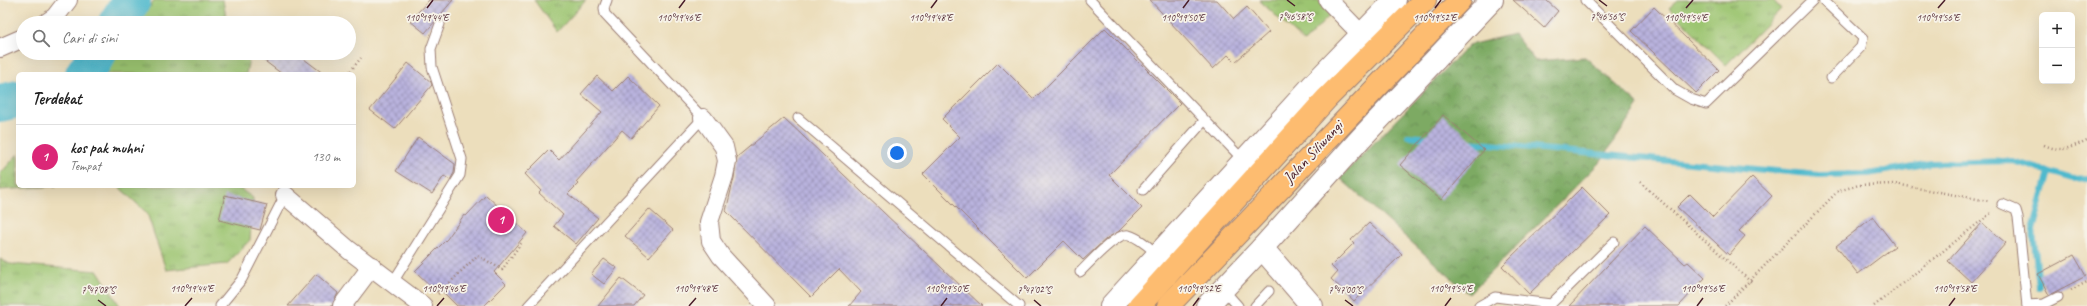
<!DOCTYPE html>
<html lang="id">
<head>
<meta charset="utf-8">
<style>
	body { margin:0; font-family:Caveat,sans-serif; background:#f2f2f2; color:#222 }
	.controls { position:absolute; right:12px; top:12px; display:grid; overflow:hidden; border-radius:6px; box-shadow:0 4px 16px #0002 }
	.controls button { width:36px; height:36px; display:grid; place-items:center; padding:0; border:0; border-bottom:1px solid #e0e0e0; background:#fff; color:#222; font:20px sans-serif }
	.you { position:absolute; left:897px; top:153px; width:14px; height:14px; margin:-10px; border:3px solid #fff; border-radius:50%; background:#1a73e8; box-shadow:0 0 0 6px #1a73e833 }
	.badge { display:grid; place-items:center; width:26px; height:26px; border-radius:50%; background:#db2777; color:#fff; font-size:13px; font-weight:700 }
	.pin { position:absolute; translate:-50% -50%; border:2px solid #fff; box-shadow:0 1px 4px #0006 }
	.list { margin:0; padding:0; list-style:none }
	h2 { display:flex; justify-content:space-between; align-items:center; height:52px; margin:0; padding:0 16px; font-size:17px }
	h2 small { font-size:13px; font-weight:400; color:#767676 }
	.list li { display:grid; grid-template-columns:26px 1fr auto; gap:12px; align-items:center; box-sizing:border-box; height:64px; padding:0 16px; border-top:1px solid #e0e0e0 }
	.list b { display:block; font-size:15px; white-space:nowrap }
	.list p { margin:0; font-size:13px; white-space:nowrap; color:#767676 }
	.list em { font-size:13px; font-style:normal; color:#767676 }
	.icon { flex:none; width:22px; height:22px; fill:none; stroke:currentColor; stroke-width:2; stroke-linecap:round; stroke-linejoin:round }
	.map { position:relative; flex:none; width:2087px; height:306px; overflow:hidden }
	.search { position:absolute; background:#fff; box-shadow:0 4px 16px #0002; left:16px; top:16px; width:340px; height:44px; display:flex; align-items:center; gap:10px; box-sizing:border-box; padding:0 14px; border-radius:22px; color:#767676; font-size:15px }
	.panel { position:absolute; background:#fff; box-shadow:0 4px 16px #0002; left:16px; top:72px; width:340px; height:116px; border-radius:6px }
	.map>svg:first-child { display:block }
	.grass { fill:url(#grass-tufts); stroke:#73724e }
	.forest { fill:url(#forest-crowns); stroke:#646447 }
	.lines { fill:none; stroke-linecap:round; stroke-linejoin:round }
	.stream { stroke:#50b9cd; stroke-width:6 }
	.river { stroke:#50b9cd; stroke-width:38 }
	.building { fill:url(#building-cross-hatch) }
	.service-casing { stroke:#9b7e74; stroke-width:11 }
	.minor-casing { stroke:#9b7e74; stroke-width:20 }
	.tertiary-casing { stroke:#9b7e74; stroke-width:24 }
	.trunk-casing { stroke:#9b7e74; stroke-width:24 }
	.path { stroke:#9b7e74; stroke-width:2.5; stroke-dasharray:1 3; stroke-linecap:butt }
	.service { stroke:#fff; stroke-width:9 }
	.minor { stroke:#fff; stroke-width:18 }
	.tertiary { stroke:#fff; stroke-width:22 }
	.trunk { stroke:#fdbc70; stroke-width:22 }
	.ticks { fill:none; stroke:#4a1f2b; stroke-width:1.5 }
	.labels { text-anchor:middle; dominant-baseline:central; stroke-width:3.5; stroke-linejoin:round; paint-order:stroke }
	.street-label { font-size:16px; fill:#4a1f2b; stroke:#f7f3e8 }
	.ticks-label { font-size:10px; text-anchor:middle; fill:#4a1f2b; stroke:#f7f3e8; stroke-width:3.5; stroke-linejoin:round; paint-order:stroke }
</style>
</head>
<body>
<div class="map">
<svg width="2087" height="306" viewBox="0 0 2087 306">
	<defs>
		<pattern id="grass-tufts" width="24" height="20" patternUnits="userSpaceOnUse"><rect width="24" height="20" fill="#9cc571"/><path d="M3 7l-1-3M5 7V3M7 7l1-3M15 17l-1-3M17 17v-4M19 17l1-3" fill="none" stroke="#819f5d"/></pattern>
		<pattern id="forest-crowns" width="20" height="18" patternUnits="userSpaceOnUse"><rect width="20" height="18" fill="#7daa63"/><path d="M2 6a3 3 0 1 1 6 0M12 15a3 3 0 1 1 6 0" fill="none" stroke="#688a52"/></pattern>
		<pattern id="building-cross-hatch" width="8" height="8" patternUnits="userSpaceOnUse"><rect width="8" height="8" fill="#b9b3de"/><path d="M0 0l8 8M0 8l8-8" fill="none" stroke="#9891b4"/></pattern>
	</defs>
	<rect width="100%" height="100%" fill="#f7f3e8"/>
	<filter id="ink" filterUnits="userSpaceOnUse"><feTurbulence type="fractalNoise" baseFrequency=".025" numOctaves="2"/><feDisplacementMap in="SourceGraphic" scale="8" xChannelSelector="R" yChannelSelector="G"/><feConvolveMatrix kernelMatrix="1 2 1 2 8 2 1 2 1" color-interpolation-filters="sRGB"/></filter>
	<filter id="wash" filterUnits="userSpaceOnUse"><feTurbulence type="fractalNoise" baseFrequency=".012" numOctaves="4" result="noise"/><feDisplacementMap in="SourceGraphic" scale="16" xChannelSelector="R" yChannelSelector="G"/><feGaussianBlur stdDeviation="0.9" result="paint"/><feColorMatrix in="noise" values="0 0 0 0 0 0 0 0 0 0 0 0 0 0 0 0 0 1.4 0 .05"/><feComposite in="paint" operator="in"/></filter>
	<g filter="url(#wash)">
		<rect width="100%" height="100%" fill="#ecdebc"/>
		<g class="grass">
			<polygon points="154,0 223,0 227,23 139,23"/>
			<polygon points="534,0 586,0 557,32"/>
			<polygon points="1259,0 1318,0 1332,13 1304,42"/>
			<polygon points="1678,0 1773,0 1781,9 1726,65 1669,8"/>
			<polygon points="119,53 250,53 246,74 105,74"/>
			<polygon points="18,154 18,186 56,186 0,190 0,174"/>
			<polygon points="118,186 236,186 253,198 250,240 227,264 166,270 147,213"/>
			<polygon points="0,259 10,264 98,271 120,306 0,306"/>
		</g>
		<polygon class="forest" points="1514,34 1535,61 1585,57 1639,105 1600,162 1469,294 1340,178 1469,45"/>
		<g class="lines">
			<g class="stream">
				<polyline points="1408,136 1431,138"/>
				<polyline points="1468,142 1819,175 1868,174 1931,163 2013,161 2073,179 2087,178"/>
				<polyline points="2039,287 2033,230 2049,172"/>
			</g>
			<g class="river">
				<polyline points="117,23 132,0"/>
				<polyline points="84,74 98,53"/>
				<polyline points="0,103 18,99"/>
			</g>
		</g>
		<g id="blocks">
			<g class="building">
				<polygon points="429,0 453,0 425,33 410,21"/>
				<polygon points="1150,0 1217,0 1234,19 1247,7 1269,32 1235,62 1228,55 1213,69"/>
				<polygon points="1513,0 1546,0 1558,11 1544,28"/>
				<polygon points="1654,7 1719,70 1696,93 1631,31"/>
				<polygon points="1105,28 1180,103 1109,175 1142,208 1118,232 1107,238 1083,260 1064,241 1027,278 923,174 960,137 942,119 998,63 1034,99"/>
				<polygon points="254,53 296,53 324,74 282,74"/>
				<polygon points="408,63 431,82 432,85 395,129 370,110"/>
				<polygon points="597,76 613,91 628,76 659,106 631,138 622,130 576,182 578,184 568,194 598,218 576,244 554,226 563,215 539,193 541,191 525,174 549,150 559,160 602,112 581,94"/>
				<polygon points="1443,115 1484,150 1441,200 1400,165"/>
				<polygon points="784,118 982,306 849,306 861,292 839,269 811,297 726,211 734,178 737,157"/>
				<polygon points="418,137 455,164 454,173 450,180 444,176 432,194 396,171"/>
				<polygon points="1752,177 1772,196 1739,231 1745,236 1729,255 1677,207 1690,194 1713,217"/>
				<polygon points="1582,187 1610,215 1529,294 1502,266"/>
				<polygon points="225,195 267,205 260,230 219,220"/>
				<polygon points="486,195 527,233 494,272 506,284 484,306 457,306 440,289 437,292 415,271 447,239 464,215 466,216"/>
				<polygon points="649,209 673,230 649,257 625,236"/>
				<polygon points="1873,217 1895,246 1858,274 1836,246"/>
				<polygon points="1369,223 1402,254 1354,301 1331,279 1337,272 1331,266 1354,243 1351,240"/>
				<polygon points="1982,223 2006,243 1971,282 1948,261"/>
				<polygon points="1645,226 1685,264 1688,262 1705,278 1679,306 1569,306"/>
				<polygon points="2074,255 2086,276 2049,295 2038,274"/>
				<polygon points="604,259 617,268 604,284 591,274"/>
				<polygon points="316,274 338,293 332,306 288,306"/>
				<polygon points="621,278 643,295 634,306 598,306"/>
			</g>
		</g>
	</g>
	<g filter="url(#ink)">
		<use href="#blocks" fill-opacity="0" stroke="#9b7e74" stroke-width="1"/>
		<g class="lines">
			<g class="service-casing">
				<g id="service">
					<polyline points="1090,0 1244,161"/>
					<polyline points="1585,0 1675,90 1691,99 1706,104 1813,0"/>
					<polyline points="1823,0 1863,38 1861,47 1831,78"/>
					<polyline points="798,118 1019,306"/>
					<polyline points="1143,190 1204,121"/>
					<polyline points="2002,204 2016,210 2018,217 2027,306"/>
					<path d="M1080,272C1090,263 1116,232 1129,235C1140,238 1150,248 1158,255"/>
					<polyline points="393,282 460,175 462,159 432,67 431,49 440,24"/>
					<polyline points="1223,289 1238,306"/>
					<polyline points="2027,305 2044,304 2058,297"/>
					<polyline points="220,306 242,279 285,195"/>
					<polyline points="528,306 703,118 605,14 604,8 607,0"/>
					<polyline points="1255,306 1269,291"/>
					<polyline points="1479,306 1495,297 1551,304 1614,242"/>
				</g>
			</g>
			<g class="minor-casing">
				<g id="minor">
					<polyline points="1328,0 1361,34"/>
					<polyline points="46,23 55,17 68,0"/>
					<polyline points="0,48 23,38"/>
					<polyline points="703,118 724,147 727,161 724,176 709,222 711,241 721,256 767,306"/>
					<polyline points="285,195 349,250 423,306"/>
					<polyline points="342,306 372,266"/>
				</g>
			</g>
			<g class="tertiary-casing">
				<g id="tertiary">
					<polyline points="1262,248 1312,306"/>
					<polyline points="1111,306 1312,86 1395,0"/>
					<polyline points="1207,306 1262,248 1361,138 1492,0"/>
				</g>
			</g>
			<g class="trunk-casing">
				<g id="trunk">
					<polyline points="1139,306 1327,98 1425,0"/>
					<polyline points="1168,306 1460,0"/>
				</g>
			</g>
			<g class="path">
				<polyline points="348,74 361,58"/>
				<path d="M2044,145C2063,153 2070,148 2087,140"/>
				<polyline points="1640,182 1751,282"/>
				<polyline points="2071,290 2087,282"/>
				<polyline points="438,294 478,255 502,270 522,242"/>
				<polyline points="1725,306 1838,191 1859,185 1895,184 1988,201"/>
				<polyline points="1874,306 1991,213"/>
			</g>
			<use href="#service" class="service"/>
			<use href="#minor" class="minor"/>
			<use href="#tertiary" class="tertiary"/>
			<use href="#trunk" class="trunk"/>
		</g>
	</g>
	<path class="ticks" d="M1287,0L1295,6M1599,0L1607,6M427,8L433,0M679,8L685,0M931,8L937,0M1183,8L1189,0M1435,8L1441,0M1686,8L1693,0M1938,8L1945,0M98,300L106,306M1034,300L1041,306M1345,300L1353,306M185,306L192,298M437,306L444,298M689,306L696,298M941,306L947,298M1193,306L1199,298M1445,306L1451,298M1697,306L1703,298M1949,306L1955,298"/>
	<g class="labels">
		<g class="street-label">
			<text transform="translate(1313 152) rotate(-47)">Jalan Siliwangi</text>
		</g>
	</g>
	<g class="ticks-label">
		<text x="1295" y="20">7°46'58"S</text>
		<text x="1607" y="20">7°46'56"S</text>
		<text x="427" y="21">110°19'44"E</text>
		<text x="679" y="21">110°19'46"E</text>
		<text x="931" y="21">110°19'48"E</text>
		<text x="1183" y="21">110°19'50"E</text>
		<text x="1435" y="21">110°19'52"E</text>
		<text x="1686" y="21">110°19'54"E</text>
		<text x="1938" y="21">110°19'56"E</text>
		<text x="192" y="292">110°19'44"E</text>
		<text x="444" y="292">110°19'46"E</text>
		<text x="696" y="292">110°19'48"E</text>
		<text x="947" y="292">110°19'50"E</text>
		<text x="1199" y="292">110°19'52"E</text>
		<text x="1451" y="292">110°19'54"E</text>
		<text x="1703" y="292">110°19'56"E</text>
		<text x="1955" y="292">110°19'58"E</text>
		<text x="98" y="293">7°47'08"S</text>
		<text x="1034" y="293">7°47'02"S</text>
		<text x="1345" y="293">7°47'00"S</text>
	</g>
</svg>
<div class="controls">
<button>+</button>
<button>−</button>
</div>
<div class="you"></div>
<div class="pin badge" style="left:501px;top:220px">1</div>
<div class="search"><svg class="icon" aria-label="search" viewBox="0 0 24 24"><circle cx="10" cy="10" r="6"/><path d="M15 15l6 6"/></svg>Cari di sini</div>
<section class="panel">
<h2>Terdekat<small></small></h2>
<ul class="list">
<li><span class="badge">1</span><div><b>kos pak muhni</b><p>Tempat</p></div><em>130 m</em></li>
</ul>
</section>
</div>
</body>
</html>
